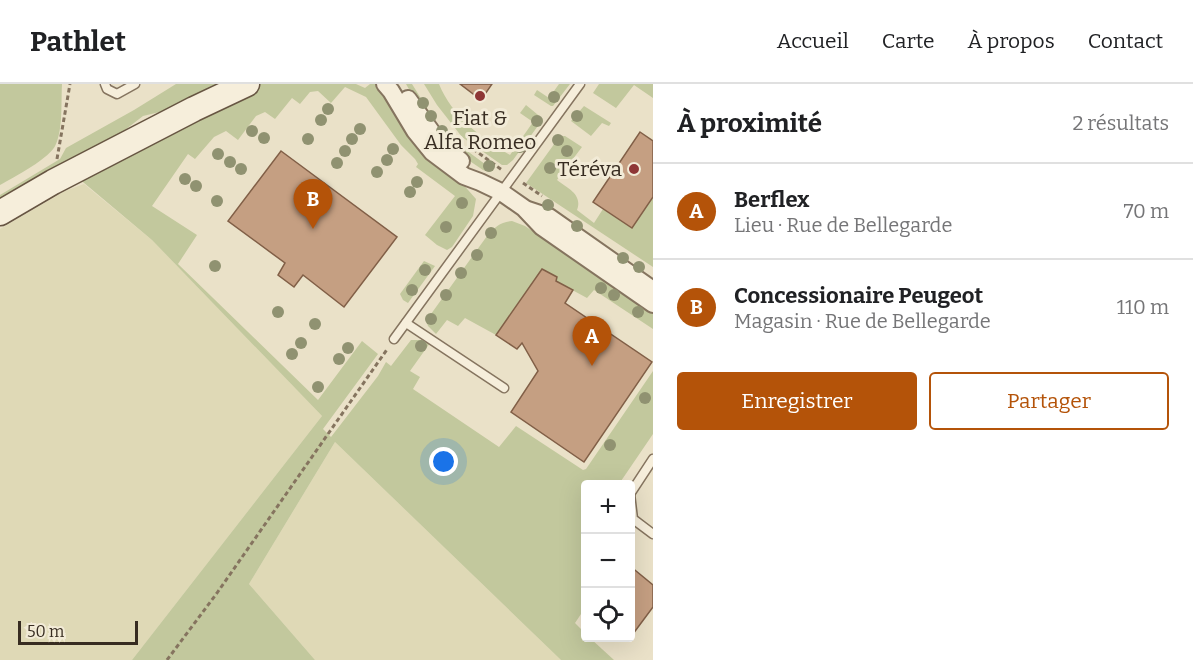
<!DOCTYPE html>
<html lang="fr">
<head>
<meta charset="utf-8">
<style>
	body { margin:0; font-family:Bitter,serif; background:#f6f6f6; color:#202124 }
	.controls { position:absolute; right:18px; bottom:18px; display:grid; overflow:hidden; border-radius:6px; box-shadow:0 6px 24px #0002 }
	.controls button { width:54px; height:54px; display:grid; place-items:center; padding:0; border:0; border-bottom:2px solid #e0e0e0; background:#fff; color:#202124; font:30px sans-serif }
	.scale { position:absolute; left:18px; bottom:15px; width:120px; box-sizing:border-box; padding-left:6px; border:3px solid #372c21; border-top:0; font-size:16px; line-height:21px; white-space:nowrap; color:#372c21; -webkit-text-stroke:4px #f2ebd7; paint-order:stroke }
	.you { position:absolute; left:444px; top:378px; width:21px; height:21px; margin:-15px; border:4px solid #fff; border-radius:50%; background:#1a73e8; box-shadow:0 0 0 9px #1a73e833 }
	.badge { display:grid; place-items:center; width:39px; height:39px; border-radius:50%; background:#b45309; color:#fff; font-size:20px; font-weight:700 }
	.pin { position:absolute; translate:-50% -50px; filter:drop-shadow(0 2px 3px #0008) }
	.pin::after { content:''; position:absolute; top:32px; width:21px; height:18px; background:inherit; clip-path:polygon(0 0,100% 0,50% 100%) }
	.list { margin:0; padding:0; list-style:none }
	h2 { display:flex; justify-content:space-between; align-items:center; height:78px; margin:0; padding:0 24px; font-size:26px }
	h2 small { font-size:20px; font-weight:400; color:#757577 }
	.list li { display:grid; grid-template-columns:39px 1fr auto; gap:18px; align-items:center; box-sizing:border-box; height:96px; padding:0 24px; border-top:2px solid #e0e0e0 }
	.list b { display:block; font-size:22px; white-space:nowrap }
	.list p { margin:0; font-size:20px; white-space:nowrap; color:#757577 }
	.list em { font-size:20px; font-style:normal; color:#757577 }
	.actions { display:flex; gap:12px; padding:18px 24px }
	.actions a { flex:1; padding:14px 0; border:2px solid #b45309; border-radius:6px; text-align:center; font-size:21px; color:#b45309 }
	.actions .main { background:#b45309; color:#fff }
	.icon { flex:none; width:33px; height:33px; fill:none; stroke:currentColor; stroke-width:2; stroke-linecap:round; stroke-linejoin:round }
	.map { position:relative; flex:none; width:653px; height:576px; overflow:hidden }
	header { display:flex; align-items:center; gap:36px; box-sizing:border-box; height:84px; padding:0 30px; background:#fff; border-bottom:2px solid #e0e0e0 }
	header strong { font-size:28px }
	nav { display:flex; gap:33px; margin-inline-start:auto; font-size:21px }
	main { display:flex }
	aside { flex:1; background:#fff }
	.map>svg:first-child { display:block }
	.farmland { fill:#dfd9b6 }
	.green { fill:#c2c89d }
	.building { fill:#c59f82; stroke:#815f47; stroke-width:1.5 }
	.lines { fill:none; stroke-linecap:round; stroke-linejoin:round }
	.lane-casing { stroke:#85745f; stroke-width:11 }
	.street-casing { stroke:#85745f; stroke-width:20 }
	.secondary-casing { stroke:#675542; stroke-width:27 }
	.path { stroke:#85745f; stroke-width:3; stroke-dasharray:4.5 3; stroke-linecap:butt }
	.lane { stroke:#f6eedb; stroke-width:8 }
	.street { stroke:#f6eedb; stroke-width:16 }
	.secondary { stroke:#f6eedb; stroke-width:24 }
	.tree { fill:#909271 }
	.poi-dot { fill:#8e3635; stroke:#f2ebd7; stroke-width:2 }
	.labels { text-anchor:middle; dominant-baseline:central; stroke-width:6; stroke-linejoin:round; paint-order:stroke }
	.poi-label { font-size:21px; fill:#372c21; stroke:#f2ebd7 }
</style>
</head>
<body>
<header>
<strong>Pathlet</strong>
<nav><a>Accueil</a><a>Carte</a><a>À propos</a><a>Contact</a></nav>
</header>
<main>
<div class="map">
<svg width="653" height="576" viewBox="0 0 653 576">
	<rect width="100%" height="100%" fill="#eae1c8"/>
	<g class="farmland">
		<polygon points="84,100 152,156 322,332 132,576 0,576 0,145 65,107"/>
		<polygon points="335,358 561,576 315,576 249,500"/>
	</g>
	<g class="green">
		<path d="M0,0H62C61,18 63,44 56,60C51,74 14,93 0,101Z"/>
		<polygon points="176,0 216,0 192,15 168,26 143,32 121,49 0,120 0,111 60,75 66,64 134,26"/>
		<polygon points="260,0 356,0 365,4 370,0 377,0 385,12 476,115 473,132 452,163 447,166 437,161 425,151 455,112 416,83 418,80 415,75 401,61 366,13 345,3 331,19 318,7 310,8 300,20 292,14 275,35 265,28 256,32 238,56 226,47 214,53 195,75 188,70 152,122 197,151 178,180 318,316 362,257 378,270 323,345 331,353 378,292 386,278 391,282 411,256 425,256 430,259 410,287 420,293 413,305 499,363 516,342 583,386 586,385 653,287 653,350 619,400 586,400 585,524 575,539 585,549 586,554 590,554 614,576 561,576 335,358 249,500 315,576 132,576 322,332 152,156 77,93 210,29"/>
		<polygon points="406,0 412,0 435,37 447,52 493,86 490,88 483,86 449,63 433,47"/>
		<path d="M424,0H439C452,32 481,54 510,71L533,38L520,29L526,21L543,35L513,76L507,81H502L462,53L437,21Z"/>
		<polygon points="559,0 570,0 553,22 551,22 534,11 537,6 549,14"/>
		<polygon points="599,0 653,0 653,14 634,1 616,24 593,9"/>
		<polygon points="584,22 611,39 609,42 602,39 591,52 571,37"/>
		<path d="M560,52H565L582,63L557,96C567,104 583,110 577,126L594,139L603,125L632,144L653,113V183L526,99Z"/>
		<path d="M512,137L525,142L653,228V245L594,206L587,214L563,201L555,198L542,185L496,251L465,234L458,242L447,236L436,250L428,242L426,237L487,152C495,143 500,138 512,137Z"/>
		<polygon points="424,177 435,182 408,219 403,216 400,210"/>
	</g>
	<g class="building">
		<polygon points="460,0 492,0 481,16"/>
		<polygon points="640,48 653,57 653,113 632,144 593,118"/>
		<polygon points="281,67 397,153 344,223 303,191 294,203 278,191 285,179 228,137"/>
		<polygon points="542,185 557,193 556,197 573,206 565,219 652,278 584,378 511,328 538,287 522,259 517,265 496,251"/>
		<polygon points="630,482 653,501 653,523 630,554"/>
	</g>
	<g class="lines">
		<g class="lane-casing">
			<g id="lane">
				<polyline points="105,0 107,5 117,10 135,0"/>
				<polyline points="406,239 504,304"/>
				<polyline points="394,255 580,0"/>
				<polyline points="630,410 633,435 653,450"/>
				<polyline points="630,410 653,375"/>
			</g>
		</g>
		<g class="street-casing">
			<g id="street">
				<polyline points="385,0 391,7 415,47 432,68 464,92 480,98 501,108 524,124 542,143 653,220"/>
				<polyline points="408,15 438,57 461,77"/>
				<polyline points="528,126 549,133 653,206"/>
			</g>
		</g>
		<g class="secondary-casing">
			<polyline id="secondary" points="0,129 53,98 194,25 247,0"/>
		</g>
		<g class="path">
			<polyline points="473,65 502,86"/>
			<polyline points="57,75 70,0"/>
			<polyline points="523,99 542,112"/>
			<polyline points="167,576 217,509 388,264"/>
		</g>
		<use href="#lane" class="lane"/>
		<use href="#street" class="street"/>
		<use href="#secondary" class="secondary"/>
	</g>
	<g class="tree">
		<circle cx="554" cy="13" r="6"/>
		<circle cx="423" cy="19" r="6"/>
		<circle cx="328" cy="25" r="6"/>
		<circle cx="431" cy="32" r="6"/>
		<circle cx="577" cy="32" r="6"/>
		<circle cx="321" cy="36" r="6"/>
		<circle cx="537" cy="37" r="6"/>
		<circle cx="360" cy="45" r="6"/>
		<circle cx="252" cy="47" r="6"/>
		<circle cx="442" cy="47" r="6"/>
		<circle cx="264" cy="54" r="6"/>
		<circle cx="308" cy="55" r="6"/>
		<circle cx="352" cy="55" r="6"/>
		<circle cx="558" cy="56" r="6"/>
		<circle cx="453" cy="59" r="6"/>
		<circle cx="520" cy="63" r="6"/>
		<circle cx="393" cy="65" r="6"/>
		<circle cx="345" cy="67" r="6"/>
		<circle cx="567" cy="67" r="6"/>
		<circle cx="218" cy="70" r="6"/>
		<circle cx="387" cy="76" r="6"/>
		<circle cx="230" cy="78" r="6"/>
		<circle cx="337" cy="79" r="6"/>
		<circle cx="489" cy="82" r="6"/>
		<circle cx="550" cy="84" r="6"/>
		<circle cx="241" cy="85" r="6"/>
		<circle cx="377" cy="88" r="6"/>
		<circle cx="185" cy="95" r="6"/>
		<circle cx="417" cy="98" r="6"/>
		<circle cx="196" cy="102" r="6"/>
		<circle cx="410" cy="108" r="6"/>
		<circle cx="217" cy="117" r="6"/>
		<circle cx="462" cy="119" r="6"/>
		<circle cx="548" cy="121" r="6"/>
		<circle cx="577" cy="142" r="6"/>
		<circle cx="446" cy="143" r="6"/>
		<circle cx="491" cy="149" r="6"/>
		<circle cx="477" cy="171" r="6"/>
		<circle cx="623" cy="174" r="6"/>
		<circle cx="215" cy="182" r="6"/>
		<circle cx="639" cy="183" r="6"/>
		<circle cx="425" cy="186" r="6"/>
		<circle cx="461" cy="189" r="6"/>
		<circle cx="601" cy="204" r="6"/>
		<circle cx="412" cy="206" r="6"/>
		<circle cx="446" cy="211" r="6"/>
		<circle cx="614" cy="211" r="6"/>
		<circle cx="278" cy="228" r="6"/>
		<circle cx="638" cy="228" r="6"/>
		<circle cx="431" cy="235" r="6"/>
		<circle cx="315" cy="240" r="6"/>
		<circle cx="301" cy="259" r="6"/>
		<circle cx="421" cy="262" r="6"/>
		<circle cx="348" cy="264" r="6"/>
		<circle cx="292" cy="270" r="6"/>
		<circle cx="339" cy="275" r="6"/>
		<circle cx="318" cy="303" r="6"/>
		<circle cx="645" cy="314" r="6"/>
		<circle cx="610" cy="361" r="6"/>
	</g>
	<g class="poi-dot">
		<circle cx="480" cy="12" r="6"/>
		<circle cx="634" cy="85" r="6"/>
	</g>
	<g class="labels">
		<g class="poi-label">
			<text x="480" y="34">Fiat &amp;<tspan x="480" dy="24">Alfa Romeo</tspan></text>
			<text x="622" y="85" text-anchor="end">Téréva</text>
		</g>
	</g>
</svg>
<div class="controls">
<button>+</button>
<button>−</button>
<button><svg class="icon" aria-label="locate" viewBox="0 0 24 24"><circle cx="12" cy="12" r="6"/><path d="M12 2v4M12 18v4M2 12h4M18 12h4"/></svg></button>
</div>
<div class="scale">50 m</div>
<div class="you"></div>
<div class="pin badge" style="left:592px;top:282px">A</div>
<div class="pin badge" style="left:313px;top:145px">B</div>
</div>
<aside>
<h2>À proximité<small>2 résultats</small></h2>
<ul class="list">
<li><span class="badge">A</span><div><b>Berflex</b><p>Lieu · Rue de Bellegarde</p></div><em>70 m</em></li>
<li><span class="badge">B</span><div><b>Concessionaire Peugeot</b><p>Magasin · Rue de Bellegarde</p></div><em>110 m</em></li>
</ul>
<div class="actions"><a class="main">Enregistrer</a><a>Partager</a></div>
</aside>
</main>
</body>
</html>
